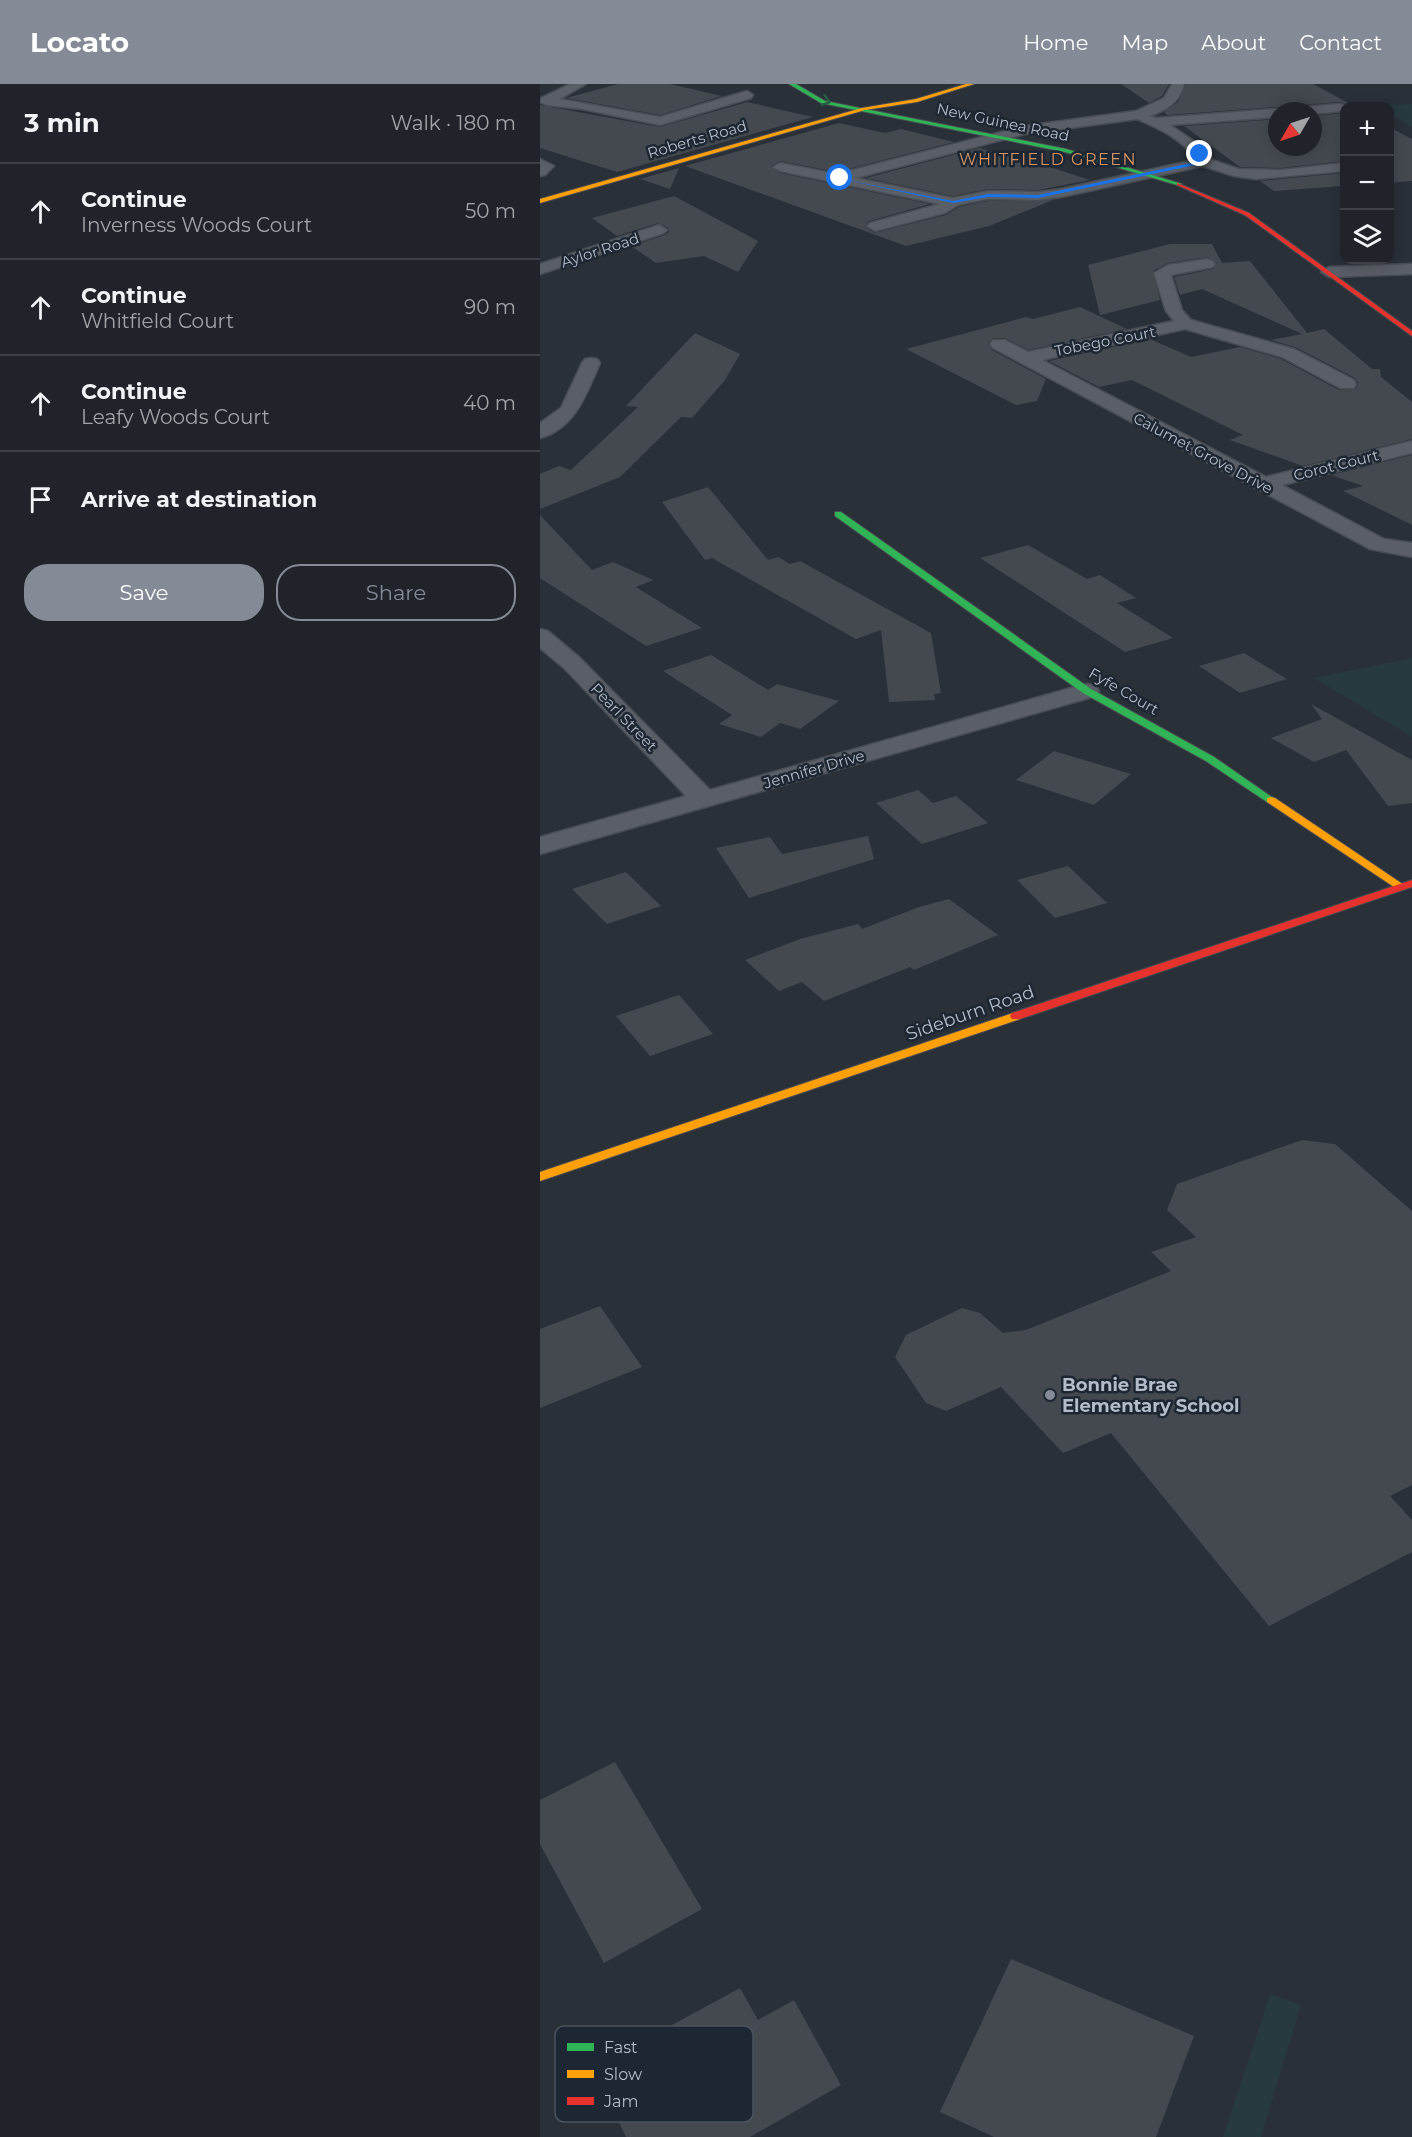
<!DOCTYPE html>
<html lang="en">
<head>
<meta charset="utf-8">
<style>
	body { margin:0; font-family:Montserrat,sans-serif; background:#2d3036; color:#f1f3f6 }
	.controls { position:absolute; right:18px; top:18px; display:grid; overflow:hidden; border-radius:12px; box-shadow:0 3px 15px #0003 }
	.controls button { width:54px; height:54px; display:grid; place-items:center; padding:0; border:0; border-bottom:2px solid #3d4147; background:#20242a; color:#f1f3f6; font:30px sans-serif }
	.compass { position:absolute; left:728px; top:18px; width:54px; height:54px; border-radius:50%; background:#20242a; box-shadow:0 3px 15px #0003; rotate:231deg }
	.stop { position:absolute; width:18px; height:18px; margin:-14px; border:4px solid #1a73e8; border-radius:50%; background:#fff }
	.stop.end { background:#1a73e8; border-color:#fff; box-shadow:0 2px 6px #0008 }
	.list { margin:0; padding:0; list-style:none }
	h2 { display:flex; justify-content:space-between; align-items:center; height:78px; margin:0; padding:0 24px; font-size:26px }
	h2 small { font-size:20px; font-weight:400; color:#a2a4a8 }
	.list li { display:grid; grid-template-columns:39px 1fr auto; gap:18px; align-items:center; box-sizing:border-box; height:96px; padding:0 24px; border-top:2px solid #3d4147 }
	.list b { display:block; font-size:22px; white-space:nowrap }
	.list p { margin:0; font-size:20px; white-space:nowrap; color:#a2a4a8 }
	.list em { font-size:20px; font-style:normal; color:#a2a4a8 }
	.actions { display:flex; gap:12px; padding:18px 24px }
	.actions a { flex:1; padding:14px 0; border:2px solid #848b96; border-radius:24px; text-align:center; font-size:21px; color:#848b96 }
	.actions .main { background:#848b96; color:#fff }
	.icon { flex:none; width:33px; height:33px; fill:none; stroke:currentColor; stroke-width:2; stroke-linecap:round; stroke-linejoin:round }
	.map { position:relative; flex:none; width:872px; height:2053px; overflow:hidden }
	header { display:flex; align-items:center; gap:36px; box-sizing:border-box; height:84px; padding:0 30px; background:#848b96; color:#fff }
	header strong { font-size:28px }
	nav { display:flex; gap:33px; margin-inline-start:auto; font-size:21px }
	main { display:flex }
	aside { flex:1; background:#20242a }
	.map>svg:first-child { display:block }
	.green { fill:#273a3e }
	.building { fill:#444950 }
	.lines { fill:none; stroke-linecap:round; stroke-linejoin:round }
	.street-casing { stroke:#484c53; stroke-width:3 }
	.fast-casing { stroke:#484c53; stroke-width:2 }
	.slow-casing { stroke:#484c53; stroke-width:2 }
	.jam-casing { stroke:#484c53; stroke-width:2 }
	.street { fill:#5a5e66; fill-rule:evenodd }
	.fast { fill:#30b455; fill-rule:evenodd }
	.slow { fill:#ff9f0a; fill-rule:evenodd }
	.jam { fill:#e5322d; fill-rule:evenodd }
	.oneway { stroke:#255f41 }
	.route { fill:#1a73e8 }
	.poi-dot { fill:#848b96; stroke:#1d2633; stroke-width:2 }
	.labels { text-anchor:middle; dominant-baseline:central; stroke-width:5; stroke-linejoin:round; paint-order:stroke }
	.far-street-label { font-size:15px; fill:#b4bcc9; stroke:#1d2633 }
	.far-neighbourhood-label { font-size:16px; letter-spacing:1.5px; fill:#d59563; stroke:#1d2633 }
	.street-label { font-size:18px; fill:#b4bcc9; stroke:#1d2633 }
	.poi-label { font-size:18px; font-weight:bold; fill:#b4bcc9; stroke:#1d2633; text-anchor:start }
	.key { fill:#1d2633; stroke:#4a5360; stroke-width:1.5 }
	.key-label { font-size:16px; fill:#b4bcc9 }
</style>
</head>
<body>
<header>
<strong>Locato</strong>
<nav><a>Home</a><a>Map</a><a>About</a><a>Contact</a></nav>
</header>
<main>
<aside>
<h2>3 min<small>Walk · 180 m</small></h2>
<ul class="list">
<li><svg class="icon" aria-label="ahead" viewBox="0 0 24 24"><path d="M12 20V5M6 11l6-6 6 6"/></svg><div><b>Continue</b><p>Inverness Woods Court</p></div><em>50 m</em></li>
<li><svg class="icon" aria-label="ahead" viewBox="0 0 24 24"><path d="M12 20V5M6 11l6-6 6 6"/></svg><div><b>Continue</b><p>Whitfield Court</p></div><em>90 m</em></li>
<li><svg class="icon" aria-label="ahead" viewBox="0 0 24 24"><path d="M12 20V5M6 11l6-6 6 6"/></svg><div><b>Continue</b><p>Leafy Woods Court</p></div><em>40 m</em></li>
<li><svg class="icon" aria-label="arrive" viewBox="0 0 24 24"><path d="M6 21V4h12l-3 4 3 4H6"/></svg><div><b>Arrive at destination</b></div></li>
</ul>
<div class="actions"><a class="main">Save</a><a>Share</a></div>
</aside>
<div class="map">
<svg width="872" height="2053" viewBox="0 0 872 2053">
	<rect width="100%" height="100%" fill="#2a3038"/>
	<g class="green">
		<polygon points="872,20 872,43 850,30 850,22 833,21"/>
		<polygon points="872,574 872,653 774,594"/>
		<polygon points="730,1910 761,1921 721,2053 683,2053"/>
	</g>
	<g class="building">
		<polygon points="78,0 130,0 182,12 120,31 26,14"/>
		<polygon points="581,0 629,0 622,12 609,19"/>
		<polygon points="646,0 773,0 814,22 806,22 806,20 799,18 763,21 755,27 744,27 737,23 627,31 624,28 638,18"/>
		<polygon points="207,18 273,33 77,88 0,64 0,21 120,43"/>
		<polygon points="804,29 804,77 741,84 700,83 644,42 737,35 737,63 773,63 773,32"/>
		<polygon points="299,39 345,49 361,45 414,58 297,88 240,77 231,82 240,89 390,120 329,137 325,142 334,149 406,131 419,123 431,120 448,117 513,116 449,142 366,162 145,82"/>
		<polygon points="849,43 872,55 872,97 849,99"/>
		<polygon points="439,64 491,77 550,96 498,106 448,105 413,112 326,94"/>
		<polygon points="139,84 130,105 100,95"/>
		<polygon points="804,89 804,102 734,107 720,97"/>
		<polygon points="134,112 218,157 198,188 164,172 116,179 91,162 125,151 129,148 128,144 118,139 77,152 52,134"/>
		<polygon points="630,160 672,160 682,179 710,177 767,249 784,245 832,285 840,285 841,293 872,318 872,355 763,382 690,356 703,351 592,296 559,303 509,277 610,255 651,273 700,263 741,275 799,306 816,305 818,299 815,294 755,263 731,256 762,250 662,205 640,211 634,193 673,185 677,179 668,173 628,179 613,187 620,216 560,231 548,181"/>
		<polygon points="540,223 587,245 488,266 465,254 453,254 448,259 452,266 506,295 497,317 476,321 366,265 486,233 493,235"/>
		<polygon points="155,249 200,270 185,296 152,334 141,333 80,393 0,425 0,390 19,382 31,386 98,323 86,322"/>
		<polygon points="872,371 872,441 803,407 823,402 791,391"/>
		<polygon points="168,403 228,476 238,473 250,480 260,477 391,549 401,609 394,610 395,616 349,618 341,546 316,555 172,474 165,476 122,418"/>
		<polygon points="0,431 52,486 73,478 113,496 96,503 162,544 106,562 0,494"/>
		<polygon points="488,461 547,495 560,491 596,514 577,519 633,554 585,568 440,474"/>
		<polygon points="704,569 747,595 700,609 659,582"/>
		<polygon points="171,571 228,606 237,600 299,617 260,645 240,639 221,653 179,640 192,631 123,587"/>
		<polygon points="771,620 872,676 872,719 848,722 806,666 774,678 731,654 782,635"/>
		<polygon points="514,667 591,690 554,721 476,696"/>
		<polygon points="378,706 393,719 416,712 448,739 382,760 336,719"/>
		<polygon points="328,752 334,775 209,814 176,764 230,753 242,770"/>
		<polygon points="528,782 567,819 515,834 477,796"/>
		<polygon points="86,788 121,822 67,840 32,805"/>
		<polygon points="409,815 458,851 374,886 370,883 284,917 262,898 239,907 205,876 260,855 318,840 322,845 379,823"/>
		<polygon points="139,911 173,950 110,972 76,932"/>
		<polygon points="762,1056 795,1060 872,1127 872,1401 850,1412 872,1436 872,1468 729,1542 571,1349 523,1369 461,1303 406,1327 386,1319 355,1273 366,1251 422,1224 440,1229 463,1249 486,1246 631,1187 611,1168 656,1153 627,1126 637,1100"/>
		<polygon points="60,1222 102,1283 0,1324 0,1245"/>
		<polygon points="75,1678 162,1825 64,1879 0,1760 0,1716"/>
		<polygon points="471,1875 654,1952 616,2053 454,2053 400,2028"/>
		<polygon points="200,1904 218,1936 254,1916 301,2001 210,2053 86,2053 53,1984"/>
	</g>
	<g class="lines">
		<g class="street-casing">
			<g id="street">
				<polygon points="30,0 46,0 20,15 120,33 207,7 213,11 211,14 120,41 42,25 6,21 0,18 1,14"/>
				<path d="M632,0H644C640,18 627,26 610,32L616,34L737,25L742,27H737V33L630,41L658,60L669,75L699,85L741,86L804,79V87L716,95L694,92L663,82L521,113L498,116L448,115L431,118L418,121L405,129L335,147L327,142L330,139L400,120L240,87L233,83L240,79L297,90L485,42L596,27L624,14ZM597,35C617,44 644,55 655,76L521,105L498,108L448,107L413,114L316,94L485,50Z"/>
				<polygon points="799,20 804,21 804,27 773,30 773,27 757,27 763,23"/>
				<polygon points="0,75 14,82 5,91 0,92"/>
				<polygon points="119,141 127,146 124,149 0,190 0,180"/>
				<polygon points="667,175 673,177 675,180 673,183 631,191 642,226 651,236 754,265 814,296 816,300 814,304 800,304 742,273 645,245 502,276 726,393 872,357 872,369 742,401 844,455 872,459 872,473 830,465 453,264 450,260 453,256 465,256 488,268 634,237 626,227 614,189 628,181"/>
				<polygon points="872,180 872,190 789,193 781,188 789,183"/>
				<path d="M51,274L57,275L60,279C47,309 35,345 0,354V339L21,324L42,279L45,275Z"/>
				<polygon points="0,545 8,547 40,574 170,706 538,602 547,600 556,602 559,607 556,612 0,770 0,753 146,712 24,584 0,564"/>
			</g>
		</g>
		<g class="fast-casing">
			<g id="fast">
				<polygon points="249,0 256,0 285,17 526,65 642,100 637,101 525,68 281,19"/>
				<polygon points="295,428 301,428 551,605 674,673 736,716 731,719 727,718 666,677 543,609 295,432"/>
			</g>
		</g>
		<g class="slow-casing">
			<g id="slow">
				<polygon points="426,0 434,0 377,18 325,26 0,119 0,115 322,24 376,15"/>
				<polygon points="731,713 735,714 867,803 865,805 857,805 727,718 727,714"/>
				<polygon points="476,928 480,929 482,932 480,935 0,1097 0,1088"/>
			</g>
		</g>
		<g class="jam-casing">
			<g id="jam">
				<polygon points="637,99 709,129 872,247 872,252 705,131 637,101"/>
				<polygon points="872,796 872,803 480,935 472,935 470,932 472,929"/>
			</g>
		</g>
		<use href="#street" class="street"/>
		<use href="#fast" class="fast"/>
		<use href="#slow" class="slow"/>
		<use href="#jam" class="jam"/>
	</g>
	<defs><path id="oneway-chevron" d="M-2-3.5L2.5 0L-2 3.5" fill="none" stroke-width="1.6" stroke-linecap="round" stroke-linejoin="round" transform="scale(1.5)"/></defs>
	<use class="oneway" href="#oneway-chevron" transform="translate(286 17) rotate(16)"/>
	<polygon class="route" points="662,69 665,79 498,114 448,113 413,119 297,94 413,117 448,110 498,111 661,77 658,70"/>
	<circle class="poi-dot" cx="510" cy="1311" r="6"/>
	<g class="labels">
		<g class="far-street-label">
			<text transform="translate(463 38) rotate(12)">New Guinea Road</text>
			<text transform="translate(157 55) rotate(-16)">Roberts Road</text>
			<text transform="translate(60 166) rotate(-18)">Aylor Road</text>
			<text transform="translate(565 257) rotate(-11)">Tobego Court</text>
			<text transform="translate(663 369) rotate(28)">Calumet Grove Drive</text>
			<text transform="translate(796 381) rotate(-14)">Corot Court</text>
			<text transform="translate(584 607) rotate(30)">Fyfe Court</text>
			<text transform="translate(84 633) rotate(46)">Pearl Street</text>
			<text transform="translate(274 685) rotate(-16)">Jennifer Drive</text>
		</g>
		<g class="far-neighbourhood-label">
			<text x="508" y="75">WHITFIELD GREEN</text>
		</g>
		<g class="street-label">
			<text transform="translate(430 929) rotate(-19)">Sideburn Road</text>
		</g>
		<g class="poi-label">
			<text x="522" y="1301">Bonnie Brae<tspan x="522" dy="21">Elementary School</tspan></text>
		</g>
	</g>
	<rect x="15" y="1942" width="198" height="96" rx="9" class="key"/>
	<rect x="27" y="1959" width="27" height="8" fill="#30b455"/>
	<rect x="27" y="1986" width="27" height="8" fill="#ff9f0a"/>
	<rect x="27" y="2013" width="27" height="8" fill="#e5322d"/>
	<g class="key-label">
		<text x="64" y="1969">Fast</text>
		<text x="64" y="1996">Slow</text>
		<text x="64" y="2023">Jam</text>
	</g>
</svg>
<div class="controls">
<button>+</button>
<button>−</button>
<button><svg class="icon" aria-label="layers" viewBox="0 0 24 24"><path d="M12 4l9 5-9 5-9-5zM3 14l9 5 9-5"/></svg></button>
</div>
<svg class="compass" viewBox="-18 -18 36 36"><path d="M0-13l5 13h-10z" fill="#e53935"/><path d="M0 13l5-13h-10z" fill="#a2a4a8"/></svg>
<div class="stop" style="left:300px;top:94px"></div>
<div class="stop end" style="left:660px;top:70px"></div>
</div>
</main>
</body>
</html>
